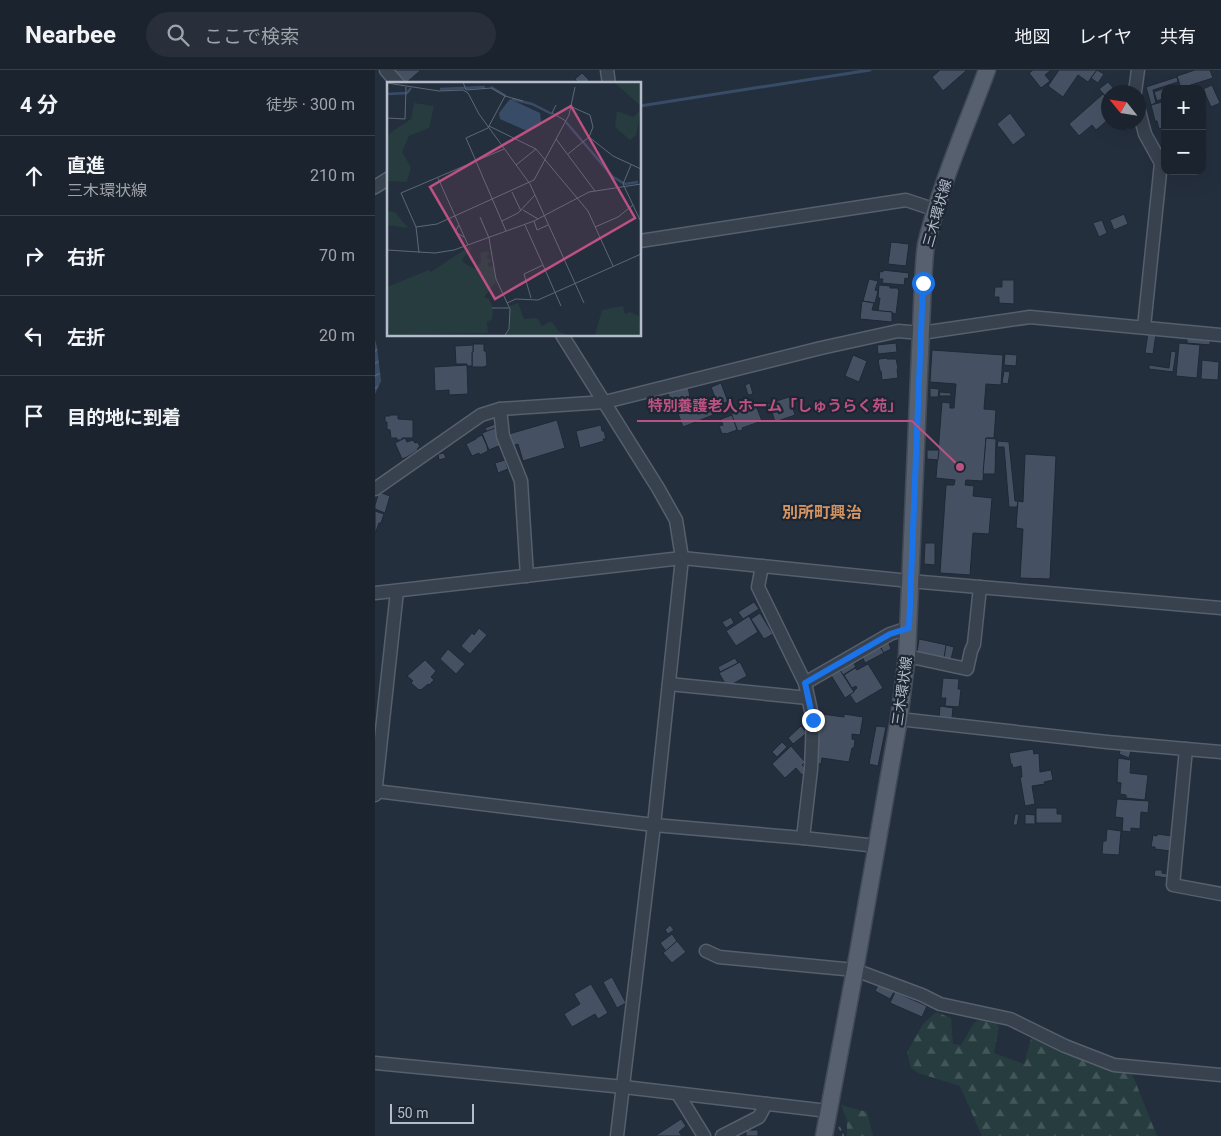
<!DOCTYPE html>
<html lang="ja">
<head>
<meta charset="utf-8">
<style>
	body { margin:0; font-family:Roboto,"Noto Sans JP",sans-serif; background:#282f3a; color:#f1f3f6 }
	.controls { position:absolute; right:15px; top:15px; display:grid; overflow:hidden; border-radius:10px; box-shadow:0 5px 20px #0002 }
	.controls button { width:45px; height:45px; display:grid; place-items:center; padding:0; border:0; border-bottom:1px solid #39404a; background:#1b232e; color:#f1f3f6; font:25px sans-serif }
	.compass { position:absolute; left:726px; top:15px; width:45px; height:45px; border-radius:50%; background:#1b232e; box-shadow:0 5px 20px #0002; rotate:300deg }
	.scale { position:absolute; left:15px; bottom:12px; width:84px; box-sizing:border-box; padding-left:5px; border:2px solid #b4bcc9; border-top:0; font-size:14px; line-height:18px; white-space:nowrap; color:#b4bcc9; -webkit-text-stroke:4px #1d2633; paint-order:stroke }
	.stop { position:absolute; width:15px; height:15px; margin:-11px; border:4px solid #1a73e8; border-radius:50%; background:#fff }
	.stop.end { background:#1a73e8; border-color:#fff; box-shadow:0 1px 5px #0008 }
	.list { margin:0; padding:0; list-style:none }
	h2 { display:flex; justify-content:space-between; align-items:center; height:65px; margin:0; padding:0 20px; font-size:21px }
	h2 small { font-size:16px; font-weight:400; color:#a0a4aa }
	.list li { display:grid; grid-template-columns:32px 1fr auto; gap:15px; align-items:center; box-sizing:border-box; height:80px; padding:0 20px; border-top:1px solid #39404a }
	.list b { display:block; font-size:19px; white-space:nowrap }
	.list p { margin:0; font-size:16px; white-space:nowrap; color:#a0a4aa }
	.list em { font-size:16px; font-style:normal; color:#a0a4aa }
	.icon { flex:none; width:28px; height:28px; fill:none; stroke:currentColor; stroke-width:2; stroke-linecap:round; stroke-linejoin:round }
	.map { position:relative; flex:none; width:846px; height:1066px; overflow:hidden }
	header { display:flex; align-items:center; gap:30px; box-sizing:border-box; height:70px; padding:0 25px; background:#1b232e; border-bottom:1px solid #39404a }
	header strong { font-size:24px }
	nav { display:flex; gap:28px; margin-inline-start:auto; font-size:18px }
	.search { width:350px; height:45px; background:#282f3a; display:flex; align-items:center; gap:12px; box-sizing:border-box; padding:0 18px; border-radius:28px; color:#a0a4aa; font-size:19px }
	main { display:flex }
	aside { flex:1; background:#1b232e }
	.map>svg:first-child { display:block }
	.forest { fill:url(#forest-firs) }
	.water { fill:url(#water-waves) }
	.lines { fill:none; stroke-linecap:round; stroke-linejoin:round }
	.stream { stroke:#394c67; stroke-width:3 }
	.building { fill:#455162; stroke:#1f2835 }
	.minor-casing { stroke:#565f6c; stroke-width:15 }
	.major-casing { stroke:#414a57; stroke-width:19 }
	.path { stroke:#44595c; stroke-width:2; stroke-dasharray:4 4; stroke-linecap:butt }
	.minor { stroke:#38414e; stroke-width:12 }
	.major { stroke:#56606e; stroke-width:16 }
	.route { stroke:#1a73e8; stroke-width:6 }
	.labels { text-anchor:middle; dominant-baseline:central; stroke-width:4.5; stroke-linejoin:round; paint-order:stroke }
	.street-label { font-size:14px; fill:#b4bcc9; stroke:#1d2633 }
	.quarter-label { font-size:16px; font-weight:bold; fill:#d59563; stroke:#1d2633 }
	.inset-river { fill:none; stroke:#394c67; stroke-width:2.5 }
	.inset-road { fill:none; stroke:#5e6776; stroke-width:1 }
	.view { fill:#bd5182; fill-opacity:0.15; stroke:#bd5182; stroke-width:2.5 }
	.inset-edge { fill:none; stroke:#b4bcc9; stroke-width:2.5 }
	.leader { fill:none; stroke:#bd5182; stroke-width:2 }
	.callout-dot { fill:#bd5182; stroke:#1d2633; stroke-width:2 }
	.callout-label { font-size:15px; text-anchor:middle; font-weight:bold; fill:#bd5182; stroke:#1d2633; stroke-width:4.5; stroke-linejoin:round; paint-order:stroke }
</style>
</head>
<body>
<header>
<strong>Nearbee</strong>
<div class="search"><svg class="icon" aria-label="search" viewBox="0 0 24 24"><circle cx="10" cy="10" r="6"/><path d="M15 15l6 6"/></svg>ここで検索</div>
<nav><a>地図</a><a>レイヤ</a><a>共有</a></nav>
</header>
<main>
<aside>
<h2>4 分<small>徒歩 · 300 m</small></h2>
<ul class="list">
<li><svg class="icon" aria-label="ahead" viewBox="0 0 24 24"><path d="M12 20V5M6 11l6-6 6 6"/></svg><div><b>直進</b><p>三木環状線</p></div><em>210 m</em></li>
<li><svg class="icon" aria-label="right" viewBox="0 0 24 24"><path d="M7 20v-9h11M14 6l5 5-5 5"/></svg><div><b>右折</b></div><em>70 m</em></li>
<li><svg class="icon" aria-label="left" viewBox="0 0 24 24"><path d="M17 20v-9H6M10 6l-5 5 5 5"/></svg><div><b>左折</b></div><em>20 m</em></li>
<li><svg class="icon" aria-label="arrive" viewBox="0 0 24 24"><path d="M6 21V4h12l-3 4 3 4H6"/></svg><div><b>目的地に到着</b></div></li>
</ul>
</aside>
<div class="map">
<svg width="846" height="1066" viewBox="0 0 846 1066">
	<defs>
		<pattern id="forest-firs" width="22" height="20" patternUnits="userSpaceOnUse" patternTransform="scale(1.25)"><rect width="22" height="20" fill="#263c3f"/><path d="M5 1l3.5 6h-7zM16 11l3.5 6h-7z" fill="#435659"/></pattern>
		<pattern id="water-waves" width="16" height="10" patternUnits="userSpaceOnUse" patternTransform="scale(1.25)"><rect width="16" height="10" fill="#394c67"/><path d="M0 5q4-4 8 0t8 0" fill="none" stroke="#53647b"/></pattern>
	</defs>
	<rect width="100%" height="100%" fill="#242f3e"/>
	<g class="forest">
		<polygon points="561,942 576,948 578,974 586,975 599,953 612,945 620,949 624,957 619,983 649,994 657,965 756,1001 782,1066 607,1066 585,1016 543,1003 536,998 532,982 548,954"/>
		<polygon points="466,1035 492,1042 498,1066 472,1066 472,1050"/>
	</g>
	<polygon class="water" points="0,270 2,277 6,311 0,324"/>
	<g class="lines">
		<g class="stream">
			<polyline points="265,36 495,0"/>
			<polyline points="0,124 14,116"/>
		</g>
	</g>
	<g class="building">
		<polygon points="19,0 46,0 31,13"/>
		<polygon points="565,0 592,0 568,21 557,7"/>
		<polygon points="658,0 676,0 670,5 675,11 666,18 654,3"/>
		<polygon points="684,0 722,0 713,12 703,5 688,27 673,16"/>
		<polygon points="722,0 729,4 723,13 716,8"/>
		<polygon points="820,0 835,0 838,8 806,18 802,6"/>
		<polygon points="207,3 214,10 210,14 204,14 200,9"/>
		<polygon points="802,7 803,12 778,20 781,33 776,35 771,17"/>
		<polygon points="733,12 742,22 734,22 734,30 724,19"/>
		<polygon points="798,15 798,17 801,16 802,19 790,19 790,28 782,31 779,22"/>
		<polygon points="837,15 845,33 836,37 828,19"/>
		<polygon points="728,24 734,31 734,49 721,60 717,55 704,66 694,54"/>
		<polygon points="787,32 790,44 790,58 784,59 782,51 780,51 776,35"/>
		<polygon points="635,43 651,65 638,75 622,54"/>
		<polygon points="755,52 762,52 763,55 752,61 749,56"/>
		<polygon points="749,144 753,154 739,160 735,150"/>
		<polygon points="727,150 732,163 724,167 718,153"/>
		<polygon points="516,172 534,174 531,196 513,194"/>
		<polygon points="508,200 534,203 533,209 530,208 529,215 507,213 508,209 504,209 505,201 508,202"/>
		<polygon points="494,209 503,211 500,220 503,221 500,233 488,231"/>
		<polygon points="627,210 639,210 639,234 624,233 624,227 619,227 620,217 627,217"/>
		<polygon points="504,215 515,216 515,218 523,218 523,220 524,220 521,244 517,243 517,242 503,241 505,228 503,228"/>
		<polygon points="487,231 499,233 497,240 517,242 517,252 485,249"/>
		<polygon points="773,263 781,264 778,284 770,283"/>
		<polygon points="812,266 835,268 835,275 812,273"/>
		<polygon points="521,273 522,282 503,284 502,275"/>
		<polygon points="804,273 825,275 822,308 801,306"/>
		<polygon points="98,274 109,274 109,281 111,281 112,296 110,296 110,297 97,297 97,282 98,282"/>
		<polygon points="98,275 98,282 97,282 97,296 92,296 92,294 81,294 80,276"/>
		<polygon points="557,280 628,285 626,315 611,314 609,339 621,340 619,368 611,368 608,411 591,410 590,415 599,416 598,426 617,428 614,464 598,463 595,505 565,503 571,415 579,415 580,410 561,408 567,332 575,333 575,338 579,338 581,314 555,312"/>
		<polygon points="796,281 801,282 798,302 774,299 774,295 794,298"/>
		<polygon points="630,284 642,285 641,296 629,295"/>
		<polygon points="478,285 492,291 484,312 470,306"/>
		<polygon points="512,288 512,289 521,289 523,298 522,299 523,308 507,310 506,301 505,301 503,290 504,290 504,289"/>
		<polygon points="827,290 844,292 843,310 826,309"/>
		<polygon points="92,295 93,324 74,325 74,320 60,321 59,297"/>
		<polygon points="629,301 635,302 633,314 627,313"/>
		<polygon points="346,313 353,332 343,335 336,317"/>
		<polygon points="375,313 378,324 373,325 370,315"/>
		<polygon points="313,317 315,327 295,331 293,322"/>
		<polygon points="555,318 564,319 563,327 555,327"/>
		<polygon points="565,322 576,323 576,326 564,326"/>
		<polygon points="331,327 338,345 308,357 301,338"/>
		<polygon points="414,327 420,345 400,352 397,342 396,343 392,334"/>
		<polygon points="380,333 387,351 367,358 368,360 363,361 356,344 361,343 361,340"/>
		<polygon points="15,345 23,345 23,349 38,350 38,368 27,368 27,370 22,370 22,368 16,368 15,360 12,359 12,352 10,352 10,346 15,346"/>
		<polygon points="357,345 362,360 351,364 350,363 347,364 344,356 348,355 346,349"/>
		<polygon points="182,350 190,378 148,391 143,374 137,376 134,364"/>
		<polygon points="120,354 121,358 112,362 110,358"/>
		<polygon points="226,355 227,361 229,361 231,369 228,369 229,371 205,378 201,361"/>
		<polygon points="120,358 126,375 114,380 107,363"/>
		<polygon points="107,365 112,376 112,377 113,381 105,385 104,383 97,386 91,374 101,369 101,368"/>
		<polygon points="30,368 32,372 38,370 40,373 42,372 45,376 42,379 43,380 32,387 27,389 20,373"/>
		<polygon points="611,368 621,369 620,404 608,404"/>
		<polygon points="623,371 634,372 640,431 643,431 642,437 634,437 629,377 622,377"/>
		<polygon points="552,380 564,380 563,390 552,389"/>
		<polygon points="69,383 71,388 64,390 63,384"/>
		<polygon points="650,384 681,386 675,509 645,508 648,459 641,458 643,431 648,432"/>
		<polygon points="130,390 133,399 123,403 120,393"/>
		<polygon points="4,422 15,426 10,443 0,439 0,435"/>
		<polygon points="0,441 9,444 6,453 4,453 0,464"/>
		<polygon points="550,473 560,473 560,495 549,494"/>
		<polygon points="379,532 384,539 368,549 363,542"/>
		<polygon points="385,543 398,564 389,569 376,549"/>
		<polygon points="374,546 383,562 361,576 351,561"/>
		<polygon points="356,547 359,553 351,558 347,552"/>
		<polygon points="104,558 112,565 95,584 86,576 97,563 99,565"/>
		<polygon points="544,569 572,575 569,588 542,583"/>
		<polygon points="513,571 516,579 508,583 505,575"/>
		<polygon points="503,574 509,583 490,593 486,584"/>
		<polygon points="571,575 579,577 576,589 569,588"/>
		<polygon points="73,579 90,594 81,604 65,589"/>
		<polygon points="483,584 487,589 479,594 481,597 468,605 463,597"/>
		<polygon points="360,588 363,593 345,602 343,597"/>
		<polygon points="50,590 61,601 56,607 59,610 54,615 53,614 46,620 45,619 44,620 36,613 38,611 32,606"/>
		<polygon points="365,592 372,606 352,617 344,603"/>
		<polygon points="493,594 508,618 481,634 475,625 482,618 481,616 477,618 469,605 480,598 482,600"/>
		<polygon points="463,597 479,622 470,628 454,602"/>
		<polygon points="568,608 584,609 583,619 586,619 584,637 570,636 571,628 566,628"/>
		<polygon points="565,636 578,638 577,648 564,647"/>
		<polygon points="447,644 469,647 469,644 488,647 485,665 477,664 477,669 480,670 479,678 477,678 474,692 447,688 446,694 438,693 442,678"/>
		<polygon points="426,656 432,663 418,674 413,668"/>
		<polygon points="501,656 511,657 503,696 494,694"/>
		<polygon points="407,672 412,677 402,687 397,682"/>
		<polygon points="416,676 430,692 427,695 432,700 427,705 421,698 410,708 397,694"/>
		<polygon points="746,678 756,681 754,688 744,684"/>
		<polygon points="658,679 659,684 664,683 665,702 676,700 678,710 669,712 670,714 657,716 660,734 650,736 645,707 647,707 646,696 638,698 637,694 636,694 634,683"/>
		<polygon points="743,688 756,690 755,703 773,705 770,730 751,728 751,725 745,724 746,713 742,712"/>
		<polygon points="742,729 774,731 773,743 766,742 765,759 756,758 756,762 747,761 748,748 740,747"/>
		<polygon points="661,738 682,738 682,744 687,744 687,753 661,753"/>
		<polygon points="640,744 644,744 642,755 638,755"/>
		<polygon points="650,744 660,745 660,754 650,754"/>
		<polygon points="732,759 746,761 744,785 727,784 728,771 731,771"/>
		<polygon points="782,764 797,766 795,781 780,779 780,777 776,777 778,765 782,766"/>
		<polygon points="780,800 787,800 787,803 792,804 792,808 779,806"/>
		<polygon points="295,855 299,860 293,864 290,860"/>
		<polygon points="297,864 302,871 291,881 285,873"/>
		<polygon points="302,871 311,882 297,893 288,883"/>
		<polygon points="237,907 251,933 242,938 228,912"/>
		<polygon points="216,914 233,943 223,949 220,944 197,957 189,944 205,934 199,924"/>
		<polygon points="503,915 519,922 515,929 500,921"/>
		<polygon points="520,922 552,936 547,947 515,933"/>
		<polygon points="306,1049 311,1056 304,1062 307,1066 280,1066"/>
		<rect x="371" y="1060" width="12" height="6"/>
	</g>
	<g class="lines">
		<g class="minor-casing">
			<g id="minor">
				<polyline points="11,0 23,14"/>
				<polyline points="232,0 234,14"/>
				<polyline points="760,22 763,0"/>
				<polyline points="764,41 770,64 786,93 769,257"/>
				<polyline points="0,117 14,108"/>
				<polyline points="265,171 531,130 561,140"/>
				<polyline points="187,265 283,418 301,450 307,488 279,755 242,1066"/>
				<polyline points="125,339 128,366 146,411 152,506"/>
				<polyline points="0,419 106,345 125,339 230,332 446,278 523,261 546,263 655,247 846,265"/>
				<polyline points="387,496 383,517 430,613 438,650 436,699 428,768"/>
				<polyline points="0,523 307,488 535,511 846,538"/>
				<polyline points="532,586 592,599 596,581 599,574 605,517"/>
				<polyline points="430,613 515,564 533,558"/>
				<polyline points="294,614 433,628"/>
				<polyline points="524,649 732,672 811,679 798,815 846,824"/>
				<polyline points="811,679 846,682"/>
				<polyline points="0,721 279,755 428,768 502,776"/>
				<polyline points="0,725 22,521"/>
				<polyline points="331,881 344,887 480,900 547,925 565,934 635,949 690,976 739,995 846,1005"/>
				<polyline points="0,993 249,1017 453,1041"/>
				<polyline points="303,1024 329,1066"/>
				<polyline points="347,1066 384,1047 391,1034"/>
			</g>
		</g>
		<g class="major-casing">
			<path id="major" d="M449,1066L480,900L524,649L532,586L548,213C549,201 549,187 551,175C565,115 591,57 612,0"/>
		</g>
		<polyline class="path" points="464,1057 468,1064 468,1066"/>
		<use href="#minor" class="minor"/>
		<use href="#major" class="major"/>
	</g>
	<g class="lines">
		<polyline class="route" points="438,650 430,613 515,564 534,558 548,213"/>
	</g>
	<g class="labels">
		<g class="street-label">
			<text transform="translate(562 143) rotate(-74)">三木環状線</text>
			<text transform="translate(527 621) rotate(-82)">三木環状線</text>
		</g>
		<g class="quarter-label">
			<text x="447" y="442">別所町興治</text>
		</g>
	</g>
	<g transform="translate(12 12)">
		<rect width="254" height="254" fill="#242f3e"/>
		<path d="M227,0H254V24L229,2ZM27,21L47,24L42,46L22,54L15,70L24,85L20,100L0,99V53L24,37ZM254,28L249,53L243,58L228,45L230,29L246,35ZM0,129L8,130L21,146L0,143ZM83,164L84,168L75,177L77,181L88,187L94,179L93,171L100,169L103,172L99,175L105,179L101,181L102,185L107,184L109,200L97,215L102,217L106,226L105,237L100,240L101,251L0,253V205L42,188L44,190ZM131,221L137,237L150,236L155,244L164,239L172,250L181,253H118L123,247V224ZM236,224L238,232L243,230L252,234L254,253H208L215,228Z" fill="#263c3f"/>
		<path d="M123,17L153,31L154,40L140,49L113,37L112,31Z" fill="#394c67"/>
		<path class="inset-river" d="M104,5L119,14M53,7L98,5M0,12L20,11L24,6M125,17L145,22L165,32M179,40L226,95L238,102L251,100"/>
		<path class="inset-road" d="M76,0L79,8L104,6L118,14L101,46L79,56L119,149M0,1L52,9L76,8L81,11L92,32L143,102L197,221M118,14L136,19M169,23L165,31L179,39M0,36L18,37L19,5M102,44L149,67L201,129L226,184M202,55L226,74L254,87M169,57L208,109M181,72L202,55L206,45L203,33L185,25M129,83L149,67M244,83L236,102L254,140M51,96L81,163M125,110L134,129M136,128L151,137M93,135L102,156L109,197L123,227L122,247L118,253M115,139L131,131L148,113M147,139L150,148L161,143M72,143L68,150L77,155M138,143L156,183L137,192L144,216M29,145L50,142L147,98L182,33L188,5M208,145L231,135L246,123M0,168L48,171L67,168L147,139L202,110L254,102M32,171L29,145L14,111L117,67M156,183L174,224M120,221L129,217L151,218L254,172M105,226H122"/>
		<path class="view" d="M184,24L248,136L108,217L43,105Z"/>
		<rect width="254" height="254" class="inset-edge"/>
	</g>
	<path class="leader" d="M585 397L537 351H262"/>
	<circle class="callout-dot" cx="585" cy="397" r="5"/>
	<g class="callout-label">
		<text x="400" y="341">特別養護老人ホーム「しゅうらく苑」</text>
	</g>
</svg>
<div class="controls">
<button>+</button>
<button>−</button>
</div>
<svg class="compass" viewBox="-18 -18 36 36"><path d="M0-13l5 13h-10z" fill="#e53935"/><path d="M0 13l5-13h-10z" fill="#a0a4aa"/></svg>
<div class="scale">50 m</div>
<div class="stop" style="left:548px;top:213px"></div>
<div class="stop end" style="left:438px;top:650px"></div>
</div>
</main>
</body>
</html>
